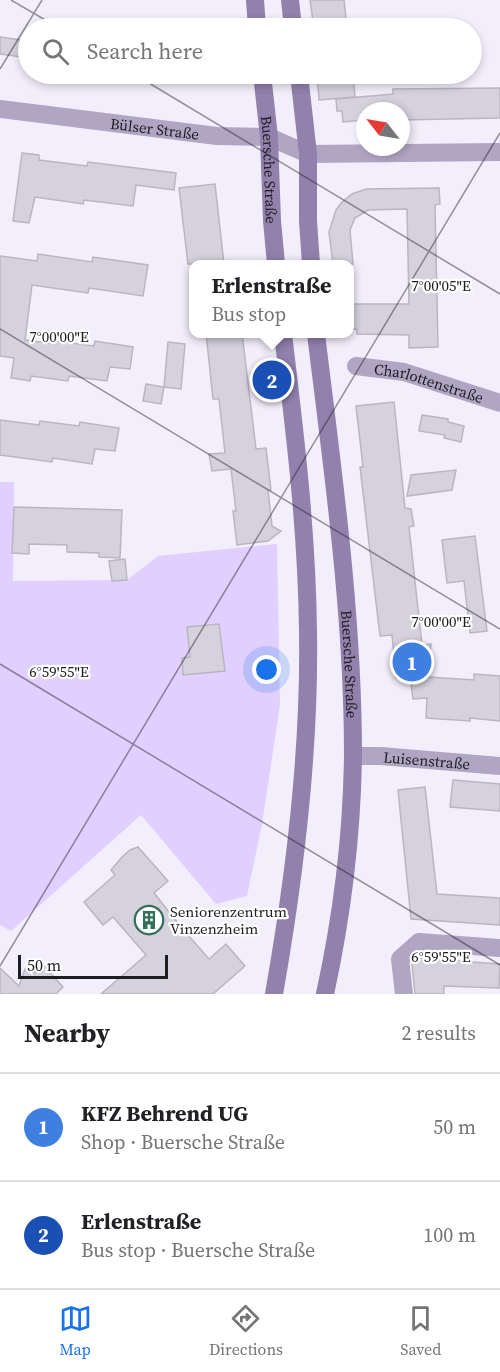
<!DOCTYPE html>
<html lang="en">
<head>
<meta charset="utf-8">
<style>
	body { margin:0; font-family:"Source Serif 4",serif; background:#f2f2f2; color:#202124 }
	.compass { position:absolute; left:356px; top:102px; width:54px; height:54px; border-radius:50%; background:#fff; box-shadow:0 3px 9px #0003; rotate:301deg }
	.scale { position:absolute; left:18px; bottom:15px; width:150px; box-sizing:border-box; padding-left:6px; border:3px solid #1e1d21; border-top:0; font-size:16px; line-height:21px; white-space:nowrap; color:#1e1d21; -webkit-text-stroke:4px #fff; paint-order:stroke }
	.you { position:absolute; left:267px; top:670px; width:21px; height:21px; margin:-15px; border:4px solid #fff; border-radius:50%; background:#1a73e8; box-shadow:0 0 0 9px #1a73e833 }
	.badge { display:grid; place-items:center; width:39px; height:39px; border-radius:50%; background:#1a73e8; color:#fff; font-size:20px; font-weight:700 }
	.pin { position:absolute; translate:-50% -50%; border:3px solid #fff; box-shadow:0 2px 6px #0006 }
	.popup { position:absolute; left:189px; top:260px; width:165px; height:78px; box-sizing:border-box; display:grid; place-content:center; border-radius:12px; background:#fff; filter:drop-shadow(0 2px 4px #0005); font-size:20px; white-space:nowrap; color:#757577 }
	.popup b { font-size:22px; color:#202124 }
	.popup::after { content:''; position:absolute; left:50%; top:100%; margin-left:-12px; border:12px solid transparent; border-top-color:#fff }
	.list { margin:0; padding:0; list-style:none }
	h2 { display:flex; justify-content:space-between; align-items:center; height:78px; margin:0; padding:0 24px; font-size:26px }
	h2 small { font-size:20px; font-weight:400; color:#757577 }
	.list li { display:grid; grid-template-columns:39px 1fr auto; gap:18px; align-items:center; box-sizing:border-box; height:108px; padding:0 24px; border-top:2px solid #e0e0e0 }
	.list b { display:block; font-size:22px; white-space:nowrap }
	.list p { margin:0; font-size:20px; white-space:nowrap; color:#757577 }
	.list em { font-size:20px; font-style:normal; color:#757577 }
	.icon { flex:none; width:33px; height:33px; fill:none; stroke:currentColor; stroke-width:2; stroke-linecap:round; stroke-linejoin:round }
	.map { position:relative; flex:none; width:500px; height:994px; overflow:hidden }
	.search { position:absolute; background:#fff; box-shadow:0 3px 9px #0003; left:18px; right:18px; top:18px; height:66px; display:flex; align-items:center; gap:15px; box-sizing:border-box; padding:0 21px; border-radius:33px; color:#757577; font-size:22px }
	.sheet { height:294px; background:#fff }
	nav { display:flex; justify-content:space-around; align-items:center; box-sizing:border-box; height:84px; border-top:2px solid #e0e0e0; background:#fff; font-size:16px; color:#757577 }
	nav a { display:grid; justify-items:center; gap:3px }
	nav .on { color:#1a73e8 }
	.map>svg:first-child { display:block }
	.green { fill:#e1d0ff }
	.building { fill:#d5d1dd; stroke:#b9b5c1; stroke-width:1.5 }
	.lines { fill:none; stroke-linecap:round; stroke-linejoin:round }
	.minor { stroke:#b1a5c4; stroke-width:18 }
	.secondary { stroke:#9280ad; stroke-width:18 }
	.ticks { fill:none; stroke:#1e1d21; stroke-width:1.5; stroke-opacity:0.45 }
	.labels { text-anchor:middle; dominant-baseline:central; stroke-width:4.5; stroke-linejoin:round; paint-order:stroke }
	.street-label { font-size:15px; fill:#1e1d21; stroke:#fff }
	.poi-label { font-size:15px; fill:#1e1d21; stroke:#fff; text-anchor:start }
	.ticks-label { font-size:15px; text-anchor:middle; fill:#1e1d21; stroke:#fff; stroke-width:4.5; stroke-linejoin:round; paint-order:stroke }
</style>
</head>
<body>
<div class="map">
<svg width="500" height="994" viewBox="0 0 500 994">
	<rect width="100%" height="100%" fill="#f3eefb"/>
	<polygon class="green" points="0,482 14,482 13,581 127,580 158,556 277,544 280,705 262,824 247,896 216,904 141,815 11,931 0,925"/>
	<g class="building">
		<polygon points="310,0 344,0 347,28 314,28"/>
		<polygon points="0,37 28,41 28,58 0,54"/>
		<polygon points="317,74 353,74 355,97 319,100"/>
		<polygon points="500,88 500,118 401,120 401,111 365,111 365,120 343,122 342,111 337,111 336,99 393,94 393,89"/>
		<polygon points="22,153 39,155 39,160 87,166 88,162 176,173 174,190 136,185 133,206 84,200 83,204 35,197 29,223 13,221"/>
		<polygon points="215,184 224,264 188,264 179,188"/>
		<polygon points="439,188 440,204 435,205 438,347 409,348 409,335 357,334 357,329 350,330 350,304 409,304 407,209 368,210 355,218 350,230 353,264 333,264 329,232 336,210 341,203 352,194 366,189"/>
		<polygon points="38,254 92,262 93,257 148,265 143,296 89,288 88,293 32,285 25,340 55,344 56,341 94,346 95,341 133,347 130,369 110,367 107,381 69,376 68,381 31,376 30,381 11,378 14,358 0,356 0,256 37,261"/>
		<polygon points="206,333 242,333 256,449 266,448 271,490 268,490 272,526 281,531 268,541 237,545 233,511 236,511 231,469 212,471 209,454 225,453 219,399 213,399"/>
		<polygon points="168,342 185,344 181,389 164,387"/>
		<polygon points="146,384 164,387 161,404 143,401"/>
		<polygon points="394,402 405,508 411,509 414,526 409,527 422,645 431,644 428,677 474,680 474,674 500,676 500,721 470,718 470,721 426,718 427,698 413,699 410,676 396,678 392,635 380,636 360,467 363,467 356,406"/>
		<polygon points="422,415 448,419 448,422 464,426 461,442 444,438 445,435 419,431"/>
		<polygon points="0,420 39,425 40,421 79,426 80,422 119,428 115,451 95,449 92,464 53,458 52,462 0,455"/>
		<polygon points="456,470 452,490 407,496 411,475"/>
		<polygon points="14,507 122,510 120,558 99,557 99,553 67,552 67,545 29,544 29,554 12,553"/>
		<polygon points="475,536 487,631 470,633 464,581 447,583 442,540"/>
		<polygon points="125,559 127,580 112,581 109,561"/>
		<polygon points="219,624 225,671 183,675 182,658 190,657 187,627"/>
		<polygon points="453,780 500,784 500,811 450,807"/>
		<polygon points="425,787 437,894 500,898 500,925 411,919 398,790"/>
		<polygon points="138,847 168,881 154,893 181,927 209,959 226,944 245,966 213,994 101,994 146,955 113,917 103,925 84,902 115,875 111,870 122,857 130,850"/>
		<polygon points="418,958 500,964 499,988 444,986 444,994 415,994 412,964"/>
		<polygon points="43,965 63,987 56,994 0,994 0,968 19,986 25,969 34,973"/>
	</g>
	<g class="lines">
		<g class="minor">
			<path id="s1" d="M0,109L217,136L269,137L308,154L500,152"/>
			<path id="s2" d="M356,366L404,372L500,403"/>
			<path id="s3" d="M353,756H381L500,766"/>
			<polyline points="404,994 400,959 419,942 500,948"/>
		</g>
		<g class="secondary">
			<polyline points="255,0 257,28"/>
			<polyline points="290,0 293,28"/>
			<path id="s4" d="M262,74L269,137L272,221L276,264"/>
			<polyline points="299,74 308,154 308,221 311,264"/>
			<path id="s5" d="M316,334C333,473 353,614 353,755C352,835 342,916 325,994"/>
			<path d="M274,994C295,875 310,753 308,632C307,532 295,433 283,334"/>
		</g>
	</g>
	<path class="ticks" d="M11,0L59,28M0,69L42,0M134,74L500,294M0,329L500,629M0,664L500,965M0,966L500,133"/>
	<defs>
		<g id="building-ring" transform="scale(1.5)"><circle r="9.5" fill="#fff" stroke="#316f5b" stroke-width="1.5"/><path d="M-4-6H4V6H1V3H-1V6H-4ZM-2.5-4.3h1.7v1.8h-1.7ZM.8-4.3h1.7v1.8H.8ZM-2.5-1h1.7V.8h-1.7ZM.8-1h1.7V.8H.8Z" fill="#316f5b"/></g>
	</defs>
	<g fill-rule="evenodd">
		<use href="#building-ring" x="149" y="920"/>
	</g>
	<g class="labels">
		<g class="street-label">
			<text stroke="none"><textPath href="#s1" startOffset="156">Bülser Straße</textPath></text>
			<text stroke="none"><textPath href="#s4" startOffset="96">Buersche Straße</textPath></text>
			<text stroke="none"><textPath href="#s2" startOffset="75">Charlottenstraße</textPath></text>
			<text stroke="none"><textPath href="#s5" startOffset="332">Buersche Straße</textPath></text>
			<text stroke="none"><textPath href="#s3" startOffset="74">Luisenstraße</textPath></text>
		</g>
		<g class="poi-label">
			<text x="170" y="911">Seniorenzentrum<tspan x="170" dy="17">Vinzenzheim</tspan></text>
		</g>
	</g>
	<g class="ticks-label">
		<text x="441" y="291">7°00'05"E</text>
		<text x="59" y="342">7°00'00"E</text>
		<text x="441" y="627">7°00'00"E</text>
		<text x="59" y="677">6°59'55"E</text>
		<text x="441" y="962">6°59'55"E</text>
	</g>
</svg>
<svg class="compass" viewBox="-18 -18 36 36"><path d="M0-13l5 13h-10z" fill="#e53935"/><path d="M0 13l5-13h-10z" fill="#757577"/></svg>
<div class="scale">50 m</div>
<div class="you"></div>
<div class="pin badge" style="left:412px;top:662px;background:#3f7fe0">1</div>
<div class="pin badge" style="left:272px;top:380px;background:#1a4fb4">2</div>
<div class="popup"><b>Erlenstraße</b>Bus stop</div>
<div class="search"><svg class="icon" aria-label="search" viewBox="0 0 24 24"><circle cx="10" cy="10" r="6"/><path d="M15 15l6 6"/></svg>Search here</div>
</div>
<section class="sheet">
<h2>Nearby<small>2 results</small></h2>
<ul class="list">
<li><span class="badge" style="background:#3f7fe0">1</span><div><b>KFZ Behrend UG</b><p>Shop · Buersche Straße</p></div><em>50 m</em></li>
<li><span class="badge" style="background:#1a4fb4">2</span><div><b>Erlenstraße</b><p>Bus stop · Buersche Straße</p></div><em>100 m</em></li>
</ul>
</section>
<nav>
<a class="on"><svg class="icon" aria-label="map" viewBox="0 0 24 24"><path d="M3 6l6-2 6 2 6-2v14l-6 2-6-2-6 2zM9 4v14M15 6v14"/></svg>Map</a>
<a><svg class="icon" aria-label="directions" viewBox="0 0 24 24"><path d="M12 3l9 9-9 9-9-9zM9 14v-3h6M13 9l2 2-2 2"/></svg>Directions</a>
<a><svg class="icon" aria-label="saved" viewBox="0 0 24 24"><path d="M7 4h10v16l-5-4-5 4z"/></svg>Saved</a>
</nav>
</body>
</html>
